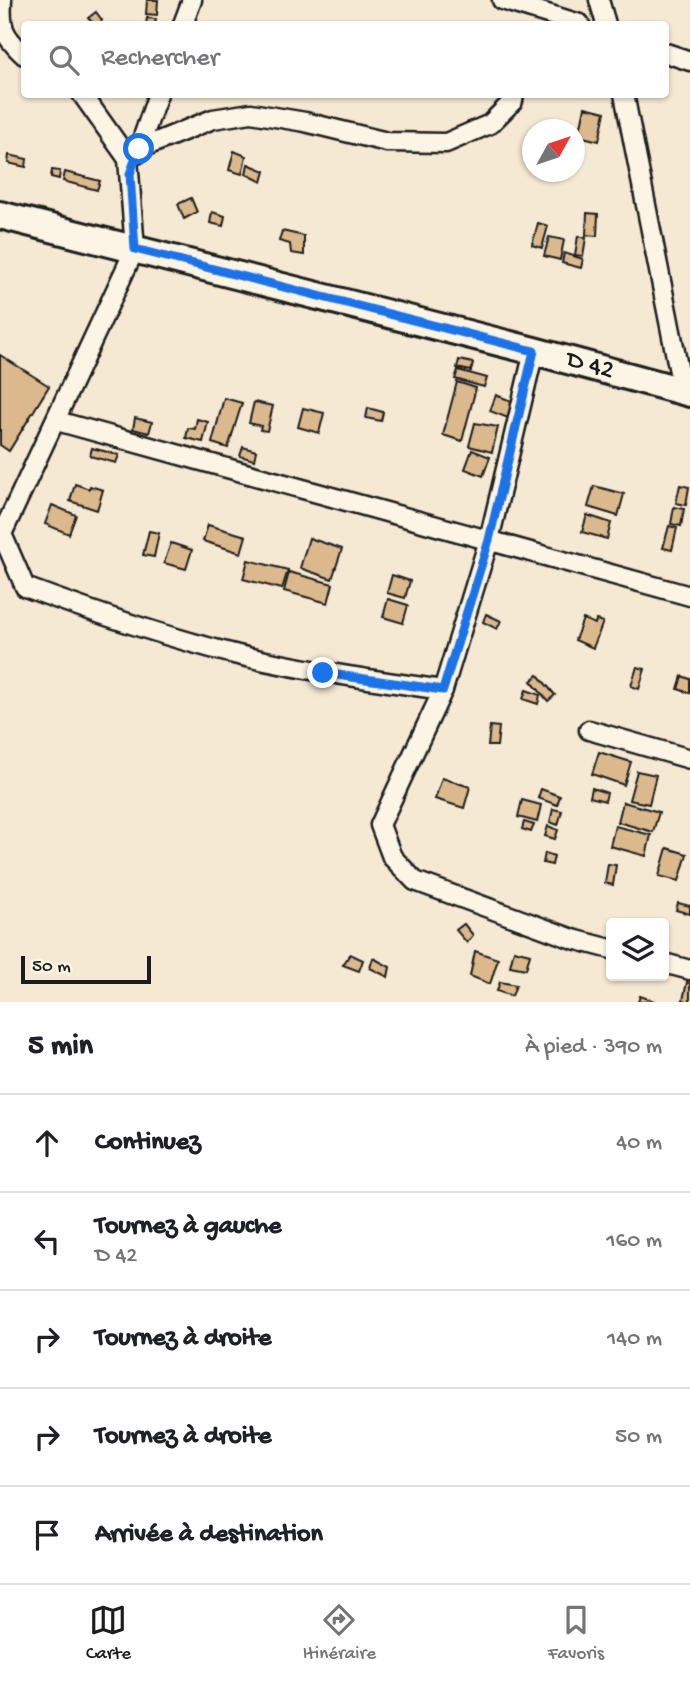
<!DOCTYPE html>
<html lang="fr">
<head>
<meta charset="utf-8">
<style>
	body { margin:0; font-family:"Gochi Hand",sans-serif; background:#f6f6f6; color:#202124 }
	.controls { position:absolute; right:21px; bottom:21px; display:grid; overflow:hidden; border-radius:7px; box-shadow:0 2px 5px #0004 }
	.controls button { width:63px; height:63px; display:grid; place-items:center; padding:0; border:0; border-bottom:2px solid #e0e0e0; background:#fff; color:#202124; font:35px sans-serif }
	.compass { position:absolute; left:522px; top:119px; width:63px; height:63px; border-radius:50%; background:#fff; box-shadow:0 2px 5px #0004; rotate:50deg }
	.scale { position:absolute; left:21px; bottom:18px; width:130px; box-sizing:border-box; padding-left:7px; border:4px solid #1c1c1c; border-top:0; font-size:19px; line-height:24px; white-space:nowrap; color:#1c1c1c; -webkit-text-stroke:5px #fcf5e5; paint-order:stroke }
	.stop { position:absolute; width:21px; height:21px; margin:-16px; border:5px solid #1a73e8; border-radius:50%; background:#fff }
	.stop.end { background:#1a73e8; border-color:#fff; box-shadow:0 2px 7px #0008 }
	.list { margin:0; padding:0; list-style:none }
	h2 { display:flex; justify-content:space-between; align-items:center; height:91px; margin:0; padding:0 28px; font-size:30px }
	h2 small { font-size:23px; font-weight:400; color:#757577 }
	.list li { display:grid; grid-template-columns:46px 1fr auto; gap:21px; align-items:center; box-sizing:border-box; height:98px; padding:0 28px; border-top:2px solid #e0e0e0 }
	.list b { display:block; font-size:26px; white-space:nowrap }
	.list p { margin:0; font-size:23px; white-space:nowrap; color:#757577 }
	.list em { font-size:23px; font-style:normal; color:#757577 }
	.icon { flex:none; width:38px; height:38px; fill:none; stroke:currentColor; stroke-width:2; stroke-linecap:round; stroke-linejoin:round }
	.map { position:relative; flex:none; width:690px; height:1002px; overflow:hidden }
	.search { position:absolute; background:#fff; box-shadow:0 2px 5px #0004; left:21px; right:21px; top:21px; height:77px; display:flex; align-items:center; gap:18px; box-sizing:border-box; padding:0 24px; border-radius:7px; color:#757577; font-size:26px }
	.sheet { height:581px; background:#fff }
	nav { display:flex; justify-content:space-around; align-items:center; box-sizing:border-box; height:98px; border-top:2px solid #e0e0e0; background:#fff; font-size:19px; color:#757577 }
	nav a { display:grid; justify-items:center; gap:4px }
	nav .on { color:#1c1c1c }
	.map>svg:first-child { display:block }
	.building { fill:#dbb98d; stroke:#1c1c1c; stroke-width:2 }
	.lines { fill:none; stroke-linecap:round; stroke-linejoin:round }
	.street-casing { stroke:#1c1c1c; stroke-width:23 }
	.secondary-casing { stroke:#1c1c1c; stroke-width:32 }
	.street { stroke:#fcf5e5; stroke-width:18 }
	.secondary { stroke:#fcf5e5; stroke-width:26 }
	.route { stroke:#1a73e8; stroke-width:9 }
	.labels { text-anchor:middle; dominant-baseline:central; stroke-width:6; stroke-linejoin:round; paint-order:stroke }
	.street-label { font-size:26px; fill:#1c1c1c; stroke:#fcf5e5 }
</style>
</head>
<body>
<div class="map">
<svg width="690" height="1002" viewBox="0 0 690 1002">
	<rect width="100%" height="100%" fill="#f5e9d3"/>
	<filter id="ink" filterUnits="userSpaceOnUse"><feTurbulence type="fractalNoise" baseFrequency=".0143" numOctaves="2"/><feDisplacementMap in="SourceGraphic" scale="14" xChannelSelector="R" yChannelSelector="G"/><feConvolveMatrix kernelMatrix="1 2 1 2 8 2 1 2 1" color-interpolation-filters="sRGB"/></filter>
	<g filter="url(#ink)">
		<g class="building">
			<polygon points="147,0 158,0 157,15 146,14"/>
			<polygon points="96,12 102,20 100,24 94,24 88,18"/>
			<polygon points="147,18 156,19 155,24 146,24"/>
			<polygon points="585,107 605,112 599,141 579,136"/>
			<polygon points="234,151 246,156 242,174 229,170"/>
			<polygon points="9,155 27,159 26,167 8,163"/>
			<polygon points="248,164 265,171 262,182 246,174"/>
			<polygon points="52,170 60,171 59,179 51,177"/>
			<polygon points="65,172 100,181 97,190 63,181"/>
			<polygon points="191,198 197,212 184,219 178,204"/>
			<polygon points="212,212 225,216 223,226 210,223"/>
			<polygon points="587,213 598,214 597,236 586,235"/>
			<polygon points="538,223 548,226 542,248 532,245"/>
			<polygon points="282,231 304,236 304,255 291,253 290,244 279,241"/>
			<polygon points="578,236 586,238 583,256 575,255"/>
			<polygon points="549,237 564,240 560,260 544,256"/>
			<polygon points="564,253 583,259 581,268 562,263"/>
			<polygon points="0,355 49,386 9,451 0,445"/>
			<polygon points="459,360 473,363 471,371 457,368"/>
			<polygon points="458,370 487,378 484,387 455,379"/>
			<polygon points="457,382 476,388 462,441 443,435"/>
			<polygon points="496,395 514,402 508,418 490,411"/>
			<polygon points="224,398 242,403 228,448 212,443"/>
			<polygon points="254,402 273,406 267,431 260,430 261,426 249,423"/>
			<polygon points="303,408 324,413 319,433 298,427"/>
			<polygon points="368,408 383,412 381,421 366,418"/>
			<polygon points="135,418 152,422 149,433 133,429"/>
			<polygon points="197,419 208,422 203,442 186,438 188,428 195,429"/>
			<polygon points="475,423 498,427 492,452 469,446"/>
			<polygon points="243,447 256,451 254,460 240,456"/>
			<polygon points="92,448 119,455 116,463 90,456"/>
			<polygon points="472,450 490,457 483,476 465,469"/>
			<polygon points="75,484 89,489 90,486 103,490 97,510 70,501"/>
			<polygon points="680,485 689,487 686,505 676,503"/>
			<polygon points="594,486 624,494 618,516 588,507"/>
			<polygon points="52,505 76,515 69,534 45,524"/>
			<polygon points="674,507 684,509 681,526 671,524"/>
			<polygon points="587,515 611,523 607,539 582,532"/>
			<polygon points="208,525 246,536 241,553 203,541"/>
			<polygon points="669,526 677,528 672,550 663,548"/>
			<polygon points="149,531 159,533 154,557 143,555"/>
			<polygon points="309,538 342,549 332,579 300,568"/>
			<polygon points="171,543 192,550 186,569 164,563"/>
			<polygon points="248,560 288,570 282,589 243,579"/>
			<polygon points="289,572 333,584 328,603 284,591"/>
			<polygon points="392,575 410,581 405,598 387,593"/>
			<polygon points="388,599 408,605 403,623 383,617"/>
			<polygon points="486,614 501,621 497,629 483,622"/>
			<polygon points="583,619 595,624 596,620 603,622 593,648 575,640"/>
			<polygon points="637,667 645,669 639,689 631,686"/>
			<polygon points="538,675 555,695 548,701 531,681"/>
			<polygon points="682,676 690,679 690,693 678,689"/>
			<polygon points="526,690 540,695 538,704 523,699"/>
			<polygon points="490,726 499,727 497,746 488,746"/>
			<polygon points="599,752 631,762 624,785 592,774"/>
			<polygon points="637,771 656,775 649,804 629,800"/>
			<polygon points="442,778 470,787 464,808 435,799"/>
			<polygon points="592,788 607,793 605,801 590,797"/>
			<polygon points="541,789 560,796 557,805 538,798"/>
			<polygon points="522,800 541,805 537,822 518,817"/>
			<polygon points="623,802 659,812 653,832 618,822"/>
			<polygon points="553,809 562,811 558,825 550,822"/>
			<polygon points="524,822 534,825 531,832 522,829"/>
			<polygon points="548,826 558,830 555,839 545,836"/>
			<polygon points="615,826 651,835 646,856 610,846"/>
			<polygon points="667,848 687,854 679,881 659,876"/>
			<polygon points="545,853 554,856 552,865 543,863"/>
			<polygon points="608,864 616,865 613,885 605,883"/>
			<polygon points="678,903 690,906 690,914 676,910"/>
			<polygon points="464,924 473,935 467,943 456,930"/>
			<polygon points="514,950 530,954 526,969 510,966"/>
			<polygon points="475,951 498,959 490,984 470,976"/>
			<polygon points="350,954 363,960 359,971 343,965"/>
			<polygon points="373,958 390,967 388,977 370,968"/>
			<polygon points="500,982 516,985 512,996 497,991"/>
			<polygon points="687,982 690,983 690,1002 683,1000"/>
			<polygon points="640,996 654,1001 653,1002 638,1002"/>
		</g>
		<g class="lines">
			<g class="street-casing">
				<g id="street">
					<path d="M2,0C0,29 4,36 24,55"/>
					<polyline points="502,0 580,24"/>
					<polyline points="599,0 606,24"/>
					<polyline points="183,24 192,0"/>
					<polyline points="666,53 690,61"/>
					<path d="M82,94L128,159L135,249L2,534L25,587C95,613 165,637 238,655C306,671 374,680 443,690"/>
					<polyline points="624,94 683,392"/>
					<polyline points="139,149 213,119 251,113 305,122 387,142 446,143 490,124 513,101 514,94"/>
					<polyline points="137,154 158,94"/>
					<polyline points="534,351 489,540 443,690 380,825 392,857 415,881 573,939 611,949"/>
					<polyline points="57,421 690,596"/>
					<polyline points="589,730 690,759"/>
					<polyline points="664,963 690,970"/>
				</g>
			</g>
			<g class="secondary-casing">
				<g id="secondary">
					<path id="s1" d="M0,215L534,351L690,393"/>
				</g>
			</g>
			<use href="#street" class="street"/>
			<use href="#secondary" class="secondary"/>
		</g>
	</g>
	<g class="lines" filter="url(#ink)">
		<polyline class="route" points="139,149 130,174 135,249 534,351 489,540 443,690 323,673"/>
	</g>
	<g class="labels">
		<g class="street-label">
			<text stroke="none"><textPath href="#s1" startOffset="609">D 42</textPath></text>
		</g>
	</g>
</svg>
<div class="controls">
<button><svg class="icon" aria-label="layers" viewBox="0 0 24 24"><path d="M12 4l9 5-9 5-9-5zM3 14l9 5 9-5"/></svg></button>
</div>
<svg class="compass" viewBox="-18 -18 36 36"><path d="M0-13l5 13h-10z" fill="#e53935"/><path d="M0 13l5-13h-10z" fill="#757577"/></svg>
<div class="scale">50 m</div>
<div class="stop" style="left:139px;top:149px"></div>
<div class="stop end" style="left:323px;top:673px"></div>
<div class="search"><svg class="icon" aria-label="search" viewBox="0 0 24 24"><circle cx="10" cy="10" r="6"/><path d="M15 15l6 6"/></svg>Rechercher</div>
</div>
<section class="sheet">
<h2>5 min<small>À pied · 390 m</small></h2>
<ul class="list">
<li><svg class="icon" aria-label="ahead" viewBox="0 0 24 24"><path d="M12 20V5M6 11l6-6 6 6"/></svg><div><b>Continuez</b></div><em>40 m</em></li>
<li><svg class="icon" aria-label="left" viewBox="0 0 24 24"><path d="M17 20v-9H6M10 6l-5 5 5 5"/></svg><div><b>Tournez à gauche</b><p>D 42</p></div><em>160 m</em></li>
<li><svg class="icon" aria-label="right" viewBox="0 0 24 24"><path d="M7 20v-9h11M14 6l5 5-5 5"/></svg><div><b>Tournez à droite</b></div><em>140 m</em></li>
<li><svg class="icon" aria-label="right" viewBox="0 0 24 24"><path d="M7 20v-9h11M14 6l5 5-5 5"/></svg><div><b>Tournez à droite</b></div><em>50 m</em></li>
<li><svg class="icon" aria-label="arrive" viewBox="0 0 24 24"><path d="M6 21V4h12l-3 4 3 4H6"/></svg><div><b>Arrivée à destination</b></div></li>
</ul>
</section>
<nav>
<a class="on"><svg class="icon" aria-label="map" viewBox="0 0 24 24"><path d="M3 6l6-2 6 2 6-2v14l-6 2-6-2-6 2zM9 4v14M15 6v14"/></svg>Carte</a>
<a><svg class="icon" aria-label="directions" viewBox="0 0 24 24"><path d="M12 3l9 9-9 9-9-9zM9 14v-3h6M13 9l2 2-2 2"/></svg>Itinéraire</a>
<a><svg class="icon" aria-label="saved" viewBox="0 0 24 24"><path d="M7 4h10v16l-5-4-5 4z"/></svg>Favoris</a>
</nav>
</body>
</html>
